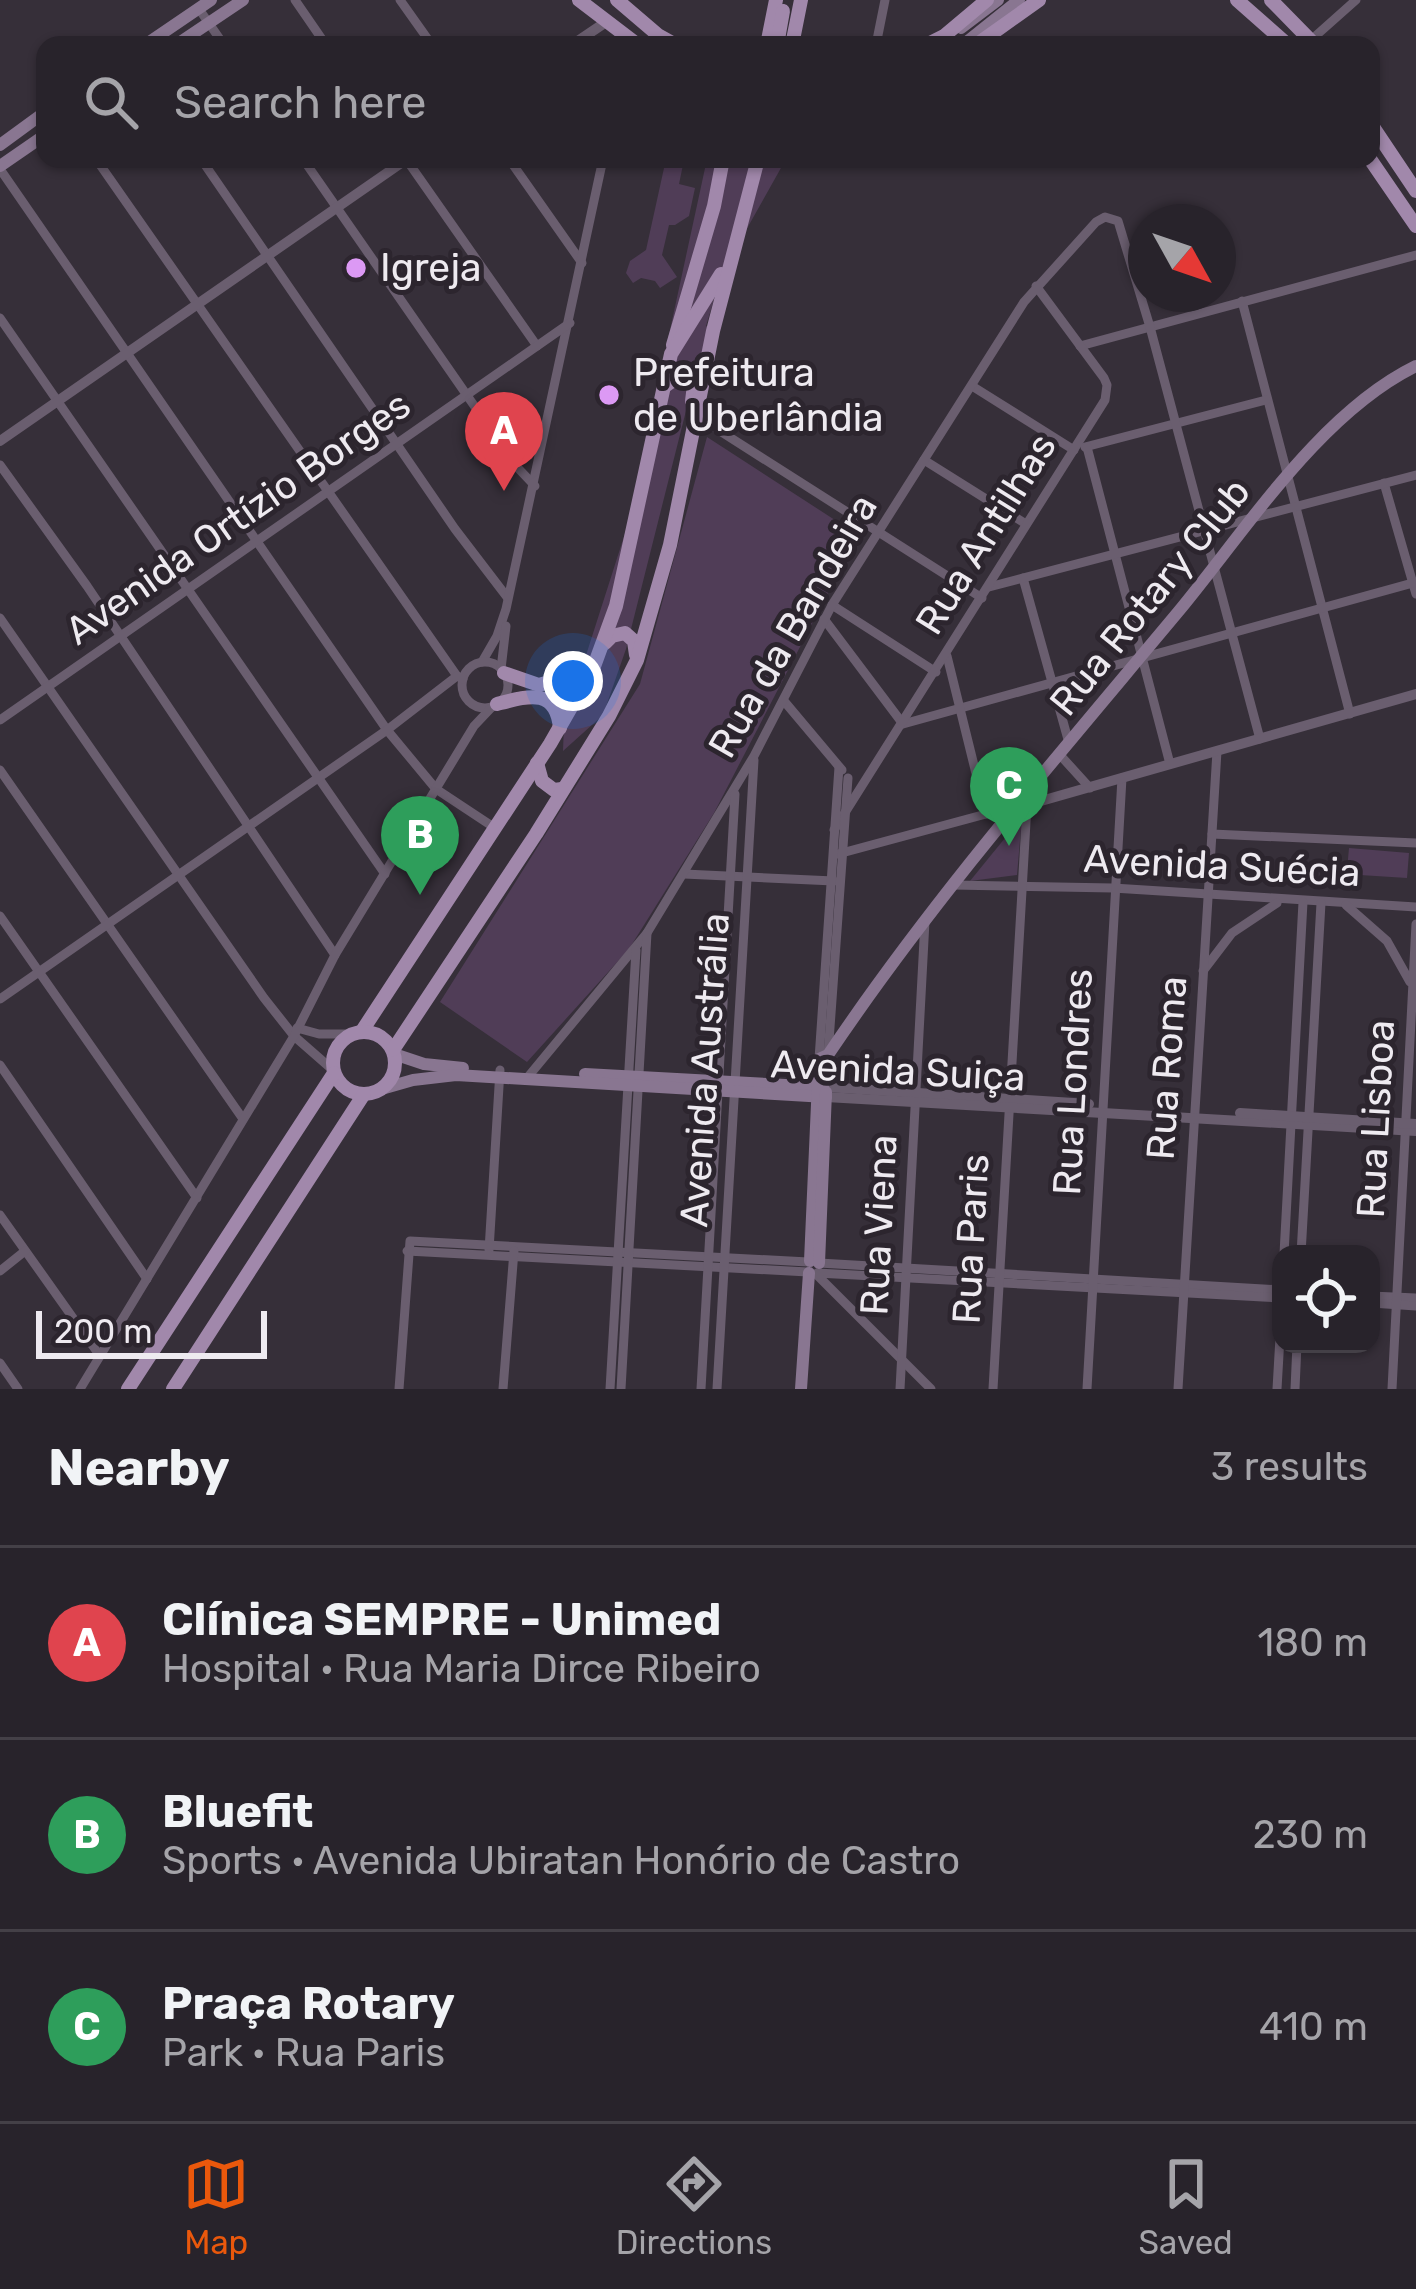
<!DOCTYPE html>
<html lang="en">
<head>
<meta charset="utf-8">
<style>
	body { margin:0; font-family:Rubik,sans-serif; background:#302b33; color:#f1f3f6 }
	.controls { position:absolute; right:36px; bottom:36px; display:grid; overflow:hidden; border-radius:24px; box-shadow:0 3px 9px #0004 }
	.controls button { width:108px; height:108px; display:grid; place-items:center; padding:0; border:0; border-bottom:3px solid #444047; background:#28232b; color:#f1f3f6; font:60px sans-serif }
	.compass { position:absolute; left:1128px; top:204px; width:108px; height:108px; border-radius:50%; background:#28232b; box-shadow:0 3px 9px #0004; rotate:130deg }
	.scale { position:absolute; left:36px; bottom:30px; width:231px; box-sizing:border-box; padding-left:12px; border:6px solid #eeeaf0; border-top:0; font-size:33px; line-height:42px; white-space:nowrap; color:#eeeaf0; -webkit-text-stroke:9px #2c252e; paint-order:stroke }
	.you { position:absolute; left:573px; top:681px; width:42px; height:42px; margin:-30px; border:9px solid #fff; border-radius:50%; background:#1a73e8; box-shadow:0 0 0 18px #1a73e833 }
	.badge { display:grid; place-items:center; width:78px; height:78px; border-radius:50%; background:#ea580c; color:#fff; font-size:39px; font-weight:700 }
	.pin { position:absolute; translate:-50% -99px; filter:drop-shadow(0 3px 6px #0008) }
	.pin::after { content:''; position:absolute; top:63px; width:42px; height:36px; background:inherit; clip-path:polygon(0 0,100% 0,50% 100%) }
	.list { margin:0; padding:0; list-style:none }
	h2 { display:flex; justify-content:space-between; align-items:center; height:156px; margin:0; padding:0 48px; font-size:51px }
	h2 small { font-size:39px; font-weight:400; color:#a5a4a9 }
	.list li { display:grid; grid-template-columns:78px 1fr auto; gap:36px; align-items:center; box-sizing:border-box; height:192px; padding:0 48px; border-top:3px solid #444047 }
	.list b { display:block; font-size:45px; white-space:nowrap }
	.list p { margin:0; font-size:39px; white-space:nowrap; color:#a5a4a9 }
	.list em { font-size:39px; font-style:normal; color:#a5a4a9 }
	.icon { flex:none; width:66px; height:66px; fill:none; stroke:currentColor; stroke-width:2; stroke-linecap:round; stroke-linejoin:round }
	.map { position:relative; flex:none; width:1416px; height:1389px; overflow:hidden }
	.search { position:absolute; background:#28232b; box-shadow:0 3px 9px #0004; left:36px; right:36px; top:36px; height:132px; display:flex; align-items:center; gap:30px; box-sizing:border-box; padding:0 42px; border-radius:24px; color:#a5a4a9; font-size:45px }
	.sheet { height:732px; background:#28232b }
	nav { display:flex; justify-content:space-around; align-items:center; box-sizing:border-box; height:168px; border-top:3px solid #444047; background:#28232b; font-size:33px; color:#a5a4a9 }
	nav a { display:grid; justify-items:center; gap:6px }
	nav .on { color:#ea580c }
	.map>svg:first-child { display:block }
	.green { fill:#503d57 }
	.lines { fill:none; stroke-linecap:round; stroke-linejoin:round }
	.minor { stroke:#6a5e6f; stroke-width:9 }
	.tertiary { stroke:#6a5e6f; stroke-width:10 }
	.secondary { stroke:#897691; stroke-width:12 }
	.primary { stroke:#a188ab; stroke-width:14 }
	.poi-dot { fill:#dc99f4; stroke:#2c252e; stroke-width:4.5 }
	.labels { text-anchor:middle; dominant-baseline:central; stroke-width:10; stroke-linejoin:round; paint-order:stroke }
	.poi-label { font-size:39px; fill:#eeeaf0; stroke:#2c252e; text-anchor:start }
	.street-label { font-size:39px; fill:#eeeaf0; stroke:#2c252e }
</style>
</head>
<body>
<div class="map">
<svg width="1416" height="1389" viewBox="0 0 1416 1389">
	<rect width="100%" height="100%" fill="#362f39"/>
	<g class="green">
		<polygon points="666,159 690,159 684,160 679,184 695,188 689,216 675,225 669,225 662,255 677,277 660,288 655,281 641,278 633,283 626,273 630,261 646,250"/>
		<polygon points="707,159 786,159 722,273 706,326 710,328 696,387 692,387 626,649 603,715 563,751 564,724 628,524"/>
		<polygon points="707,437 858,535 714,813 629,949 527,1062 440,1002 640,684"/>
		<polygon points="1022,817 1017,875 970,881"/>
		<polygon points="1349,848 1409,853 1407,878 1360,875 1358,882 1348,877 1346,881"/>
	</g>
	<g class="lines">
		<g class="minor">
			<polyline points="295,0 326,45"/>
			<polyline points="400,0 432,45"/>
			<polyline points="199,9 224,45"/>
			<polyline points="1311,40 1356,0"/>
			<polyline points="876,45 885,0"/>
			<polyline points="96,159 457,676"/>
			<polyline points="201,159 455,529 507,597"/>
			<polyline points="303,159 516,466 535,486"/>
			<polyline points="406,159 537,346"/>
			<polyline points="509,159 582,263"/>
			<polyline points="0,169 387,730 436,789 495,828"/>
			<polyline points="1242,301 1350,714"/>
			<polyline points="0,318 385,874"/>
			<polyline points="1080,346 1416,255"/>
			<polyline points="972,386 1074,450"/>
			<polyline points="698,417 982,598"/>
			<polyline points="1085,447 1266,400"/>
			<polyline points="1087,447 1170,764"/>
			<polyline points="924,460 1026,524"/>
			<polyline points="0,465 87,586 335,955"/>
			<polyline points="1384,483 1416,594"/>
			<polyline points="1023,578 1069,743"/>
			<polyline points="989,587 1416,475"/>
			<polyline points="832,605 936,672"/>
			<polyline points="0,618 264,998 294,1036 334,1071"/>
			<polyline points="824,619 903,724 1416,582"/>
			<polyline points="947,656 986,814"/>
			<polyline points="482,662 497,636 506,609 603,159"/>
			<circle cx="485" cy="685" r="23"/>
			<polyline points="501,669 506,626"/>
			<polyline points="784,701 842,770"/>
			<polyline points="0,720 570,323"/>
			<polyline points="1060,755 1090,788"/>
			<polyline points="0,770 243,1119"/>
			<polyline points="834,830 1105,400 1107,385 1104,378 1036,286"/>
			<polyline points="1212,834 1416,843"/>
			<polyline points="838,854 986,814 1021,795"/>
			<polyline points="684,874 834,881"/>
			<polyline points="953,885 1113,888 1416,907"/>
			<polyline points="1346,905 1387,941 1410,982"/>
			<polyline points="0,916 197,1198"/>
			<polyline points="1203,971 1232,933 1277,903"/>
			<polyline points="0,999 387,730 457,676 463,679"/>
			<polyline points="297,1028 319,1034 351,1034"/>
			<polyline points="828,1055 848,778"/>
			<polyline points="819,1059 839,767"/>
			<polyline points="0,1065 147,1279"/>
			<polyline points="527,1078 647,933 754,756 832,605 1024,302 1096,222 1105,217 1118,221 1150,327 1260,739"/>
			<polyline points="0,1215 100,1356"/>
			<polyline points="489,1250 500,1070"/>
			<polyline points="407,1251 808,1272"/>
			<polyline points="1284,1254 1303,902"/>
			<polyline points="1301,1254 1321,903"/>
			<polyline points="819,1263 1281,1290"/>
			<polyline points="0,1271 25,1251"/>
			<polyline points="817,1273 1281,1298"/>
			<polyline points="816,1274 931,1389"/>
			<polyline points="1371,1296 1416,1298"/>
			<polyline points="1371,1303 1416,1306"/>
			<polyline points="0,1363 18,1389"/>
			<polyline points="80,1389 294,1036 335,955 474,726 492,707"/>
			<polyline points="399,1389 410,1241 808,1262"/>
			<polyline points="503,1389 514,1251"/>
			<polyline points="610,1389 636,950"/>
			<polyline points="621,1389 647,933"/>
			<polyline points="701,1389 735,794"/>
			<polyline points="717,1389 754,760"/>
			<polyline points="900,1389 925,921"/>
			<polyline points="993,1389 1027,805"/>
			<polyline points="1087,1389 1122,778"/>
			<polyline points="1178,1389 1217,751"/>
			<polyline points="1277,1389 1281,1320"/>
			<polyline points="1295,1389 1297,1344"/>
			<polyline points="1392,1389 1416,924"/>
		</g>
		<g class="tertiary">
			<polyline points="572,45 606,22"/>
			<polyline points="0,441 407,159"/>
			<polyline points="1013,809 1416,694"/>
			<polyline points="826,1087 1089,1104"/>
			<polyline points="826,1097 1416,1131"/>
			<polyline points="1240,1113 1416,1124"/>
		</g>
		<g class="secondary">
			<polyline points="961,28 998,0"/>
			<polyline points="145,45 211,0"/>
			<polyline points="176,45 243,0"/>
			<polyline points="963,45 1019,0"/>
			<polyline points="0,145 45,112"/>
			<polyline points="0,166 45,135"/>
			<polyline points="394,1054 424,1064 463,1068"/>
			<polyline points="585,1074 823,1087"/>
			<polyline points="378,1090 413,1080 456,1075 826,1097"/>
			<path d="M810,1261L819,1059L828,1055C933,899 1057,757 1178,612C1246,530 1320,413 1416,366"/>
			<polyline points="819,1263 826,1092"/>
			<polyline points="801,1389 809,1273"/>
		</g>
		<g class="primary">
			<polyline points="579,0 638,45"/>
			<polyline points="617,0 658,35 676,45"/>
			<polyline points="1237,0 1288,45"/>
			<polyline points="1271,0 1315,45"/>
			<polyline points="767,45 776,0"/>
			<polyline points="777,45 783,11"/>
			<polyline points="792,45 801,0"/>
			<polyline points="926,45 944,36 987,0"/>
			<polyline points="976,45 1039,0"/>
			<polyline points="1371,124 1416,191"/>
			<polyline points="1370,159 1416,226"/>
			<polyline points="673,345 714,206 723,159"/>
			<polyline points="665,386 678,377 687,378 694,385 692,401"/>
			<polyline points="605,643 612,636 625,633 634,641 636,655"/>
			<polyline points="504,673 539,685 593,669"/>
			<path d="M497,704C528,696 556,687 560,728"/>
			<polyline points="537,763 542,781 554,790 562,789"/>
			<polyline points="362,1031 550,744 593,669 616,606 671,354 721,274"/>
			<circle cx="364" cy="1063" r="31"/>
			<polyline points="393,1050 536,834 609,716 637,660 670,545 713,331 758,159"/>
			<polyline points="128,1389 334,1073"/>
			<polyline points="173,1389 364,1094"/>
		</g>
	</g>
	<g class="poi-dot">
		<circle cx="356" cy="268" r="12"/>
		<circle cx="609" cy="395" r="12"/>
	</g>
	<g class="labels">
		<g class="poi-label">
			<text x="380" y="268">Igreja</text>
			<text x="633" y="373">Prefeitura<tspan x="633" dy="45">de Uberlândia</tspan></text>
		</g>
		<g class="street-label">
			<text transform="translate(238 518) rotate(-35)">Avenida Ortízio Borges</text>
			<text transform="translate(986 534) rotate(-58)">Rua Antilhas</text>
			<text transform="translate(1150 597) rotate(-51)">Rua Rotary Club</text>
			<text transform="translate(793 626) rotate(-60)">Rua da Bandeira</text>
			<text transform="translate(1222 866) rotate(3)">Avenida Suécia</text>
			<text transform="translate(1167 1068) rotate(-86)">Rua Roma</text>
			<text transform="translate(705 1070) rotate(-86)">Avenida Austrália</text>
			<text transform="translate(898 1071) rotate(3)">Avenida Suiça</text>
			<text transform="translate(1073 1082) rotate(-87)">Rua Londres</text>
			<text transform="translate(1376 1119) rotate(-87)">Rua Lisboa</text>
			<text transform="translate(879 1225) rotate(-87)">Rua Viena</text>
			<text transform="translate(971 1239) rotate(-87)">Rua Paris</text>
		</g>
	</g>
</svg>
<div class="controls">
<button><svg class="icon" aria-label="locate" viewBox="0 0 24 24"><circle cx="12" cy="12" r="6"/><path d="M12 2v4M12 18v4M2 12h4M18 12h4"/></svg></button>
</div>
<svg class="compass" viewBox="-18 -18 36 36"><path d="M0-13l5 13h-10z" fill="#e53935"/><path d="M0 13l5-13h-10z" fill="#a5a4a9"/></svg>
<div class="scale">200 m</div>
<div class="you"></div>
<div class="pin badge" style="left:504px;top:491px;background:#e0444e">A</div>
<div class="pin badge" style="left:420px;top:895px;background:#2e9e5b">B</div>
<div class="pin badge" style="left:1009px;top:846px;background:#2e9e5b">C</div>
<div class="search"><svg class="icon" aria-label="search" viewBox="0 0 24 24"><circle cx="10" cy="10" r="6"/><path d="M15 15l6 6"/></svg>Search here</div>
</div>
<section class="sheet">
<h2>Nearby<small>3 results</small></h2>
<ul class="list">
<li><span class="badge" style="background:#e0444e">A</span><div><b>Clínica SEMPRE - Unimed</b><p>Hospital · Rua Maria Dirce Ribeiro</p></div><em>180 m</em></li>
<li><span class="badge" style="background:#2e9e5b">B</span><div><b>Bluefit</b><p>Sports · Avenida Ubiratan Honório de Castro</p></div><em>230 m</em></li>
<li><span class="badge" style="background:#2e9e5b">C</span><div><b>Praça Rotary</b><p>Park · Rua Paris</p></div><em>410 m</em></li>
</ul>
</section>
<nav>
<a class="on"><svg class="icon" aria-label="map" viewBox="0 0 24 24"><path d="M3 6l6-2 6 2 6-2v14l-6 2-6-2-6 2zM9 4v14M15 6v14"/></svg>Map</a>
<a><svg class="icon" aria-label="directions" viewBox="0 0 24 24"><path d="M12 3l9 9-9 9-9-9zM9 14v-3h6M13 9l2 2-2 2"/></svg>Directions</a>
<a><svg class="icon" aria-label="saved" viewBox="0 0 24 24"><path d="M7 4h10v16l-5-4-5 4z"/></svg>Saved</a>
</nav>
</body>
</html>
